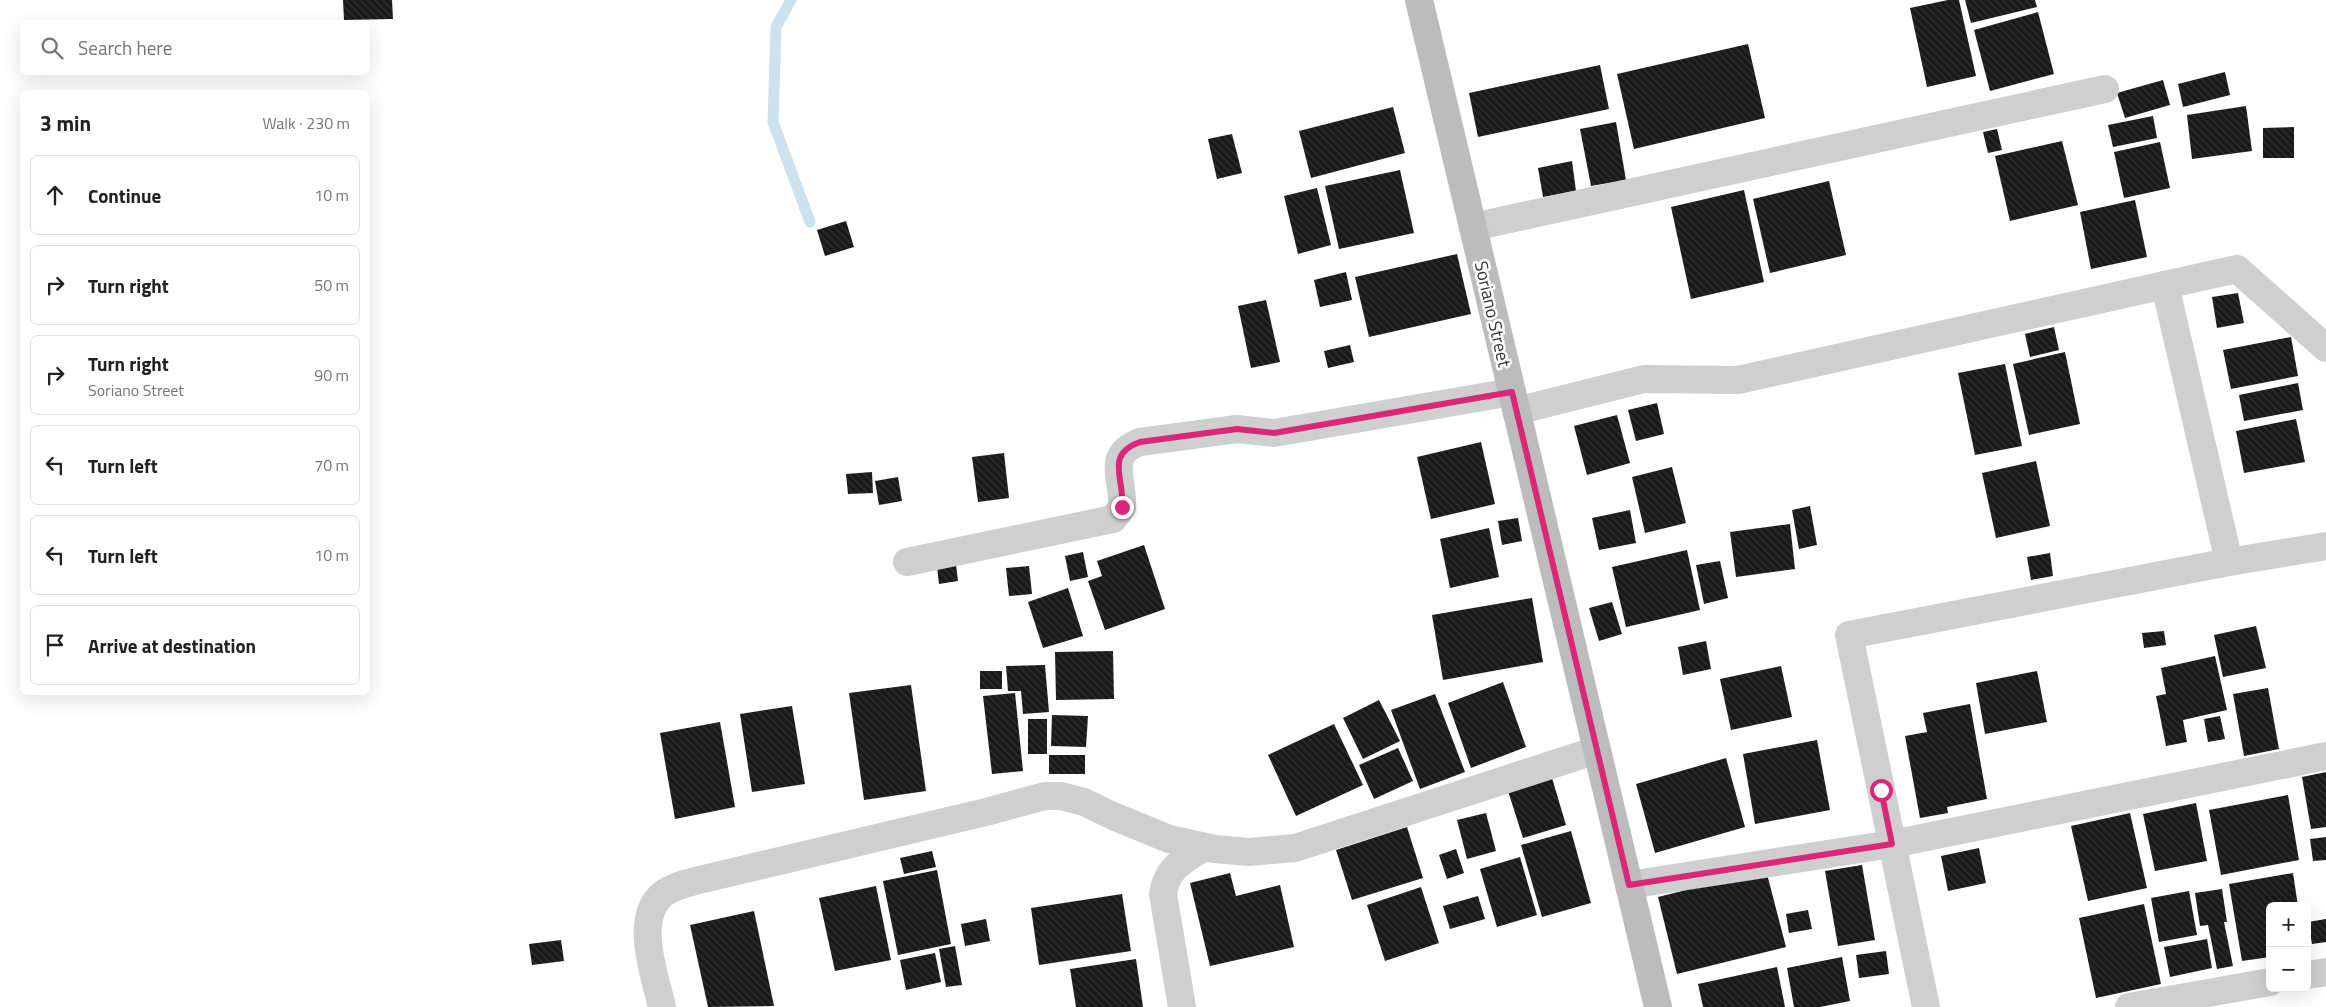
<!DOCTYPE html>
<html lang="en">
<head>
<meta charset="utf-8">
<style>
	body { margin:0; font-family:"Titillium Web",sans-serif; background:#f2f2f2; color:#202124 }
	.controls { position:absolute; right:15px; bottom:15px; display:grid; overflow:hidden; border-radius:8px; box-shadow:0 5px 20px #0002 }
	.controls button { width:45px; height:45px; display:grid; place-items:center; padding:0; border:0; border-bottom:1px solid #e0e0e0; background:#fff; color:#202124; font:25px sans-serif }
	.stop { position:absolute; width:15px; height:15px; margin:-11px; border:4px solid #db2777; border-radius:50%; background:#fff }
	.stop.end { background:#db2777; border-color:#fff; box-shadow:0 1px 5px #0008 }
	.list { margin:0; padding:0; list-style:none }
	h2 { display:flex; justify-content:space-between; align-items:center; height:65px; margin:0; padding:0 20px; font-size:21px }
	h2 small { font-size:16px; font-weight:400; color:#757577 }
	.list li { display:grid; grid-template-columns:32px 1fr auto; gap:15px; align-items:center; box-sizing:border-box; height:80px; margin:0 10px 10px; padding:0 10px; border:1px solid #e0e0e0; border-radius:8px }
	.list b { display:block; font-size:19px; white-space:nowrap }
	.list p { margin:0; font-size:16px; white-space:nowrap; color:#757577 }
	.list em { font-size:16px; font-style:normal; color:#757577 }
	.icon { flex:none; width:28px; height:28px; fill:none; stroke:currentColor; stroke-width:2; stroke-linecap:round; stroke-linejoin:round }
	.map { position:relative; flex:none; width:2326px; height:1007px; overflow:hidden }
	.search { position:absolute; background:#fff; box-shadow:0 5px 20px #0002; left:20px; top:20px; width:350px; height:55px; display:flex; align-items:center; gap:12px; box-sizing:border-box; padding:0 18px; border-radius:8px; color:#757577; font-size:19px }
	.panel { position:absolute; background:#fff; box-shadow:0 5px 20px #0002; left:20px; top:90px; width:350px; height:605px; border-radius:8px }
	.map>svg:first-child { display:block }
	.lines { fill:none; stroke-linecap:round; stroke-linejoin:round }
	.stream { stroke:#cde2ee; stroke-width:11 }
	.building { fill:url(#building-back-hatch) }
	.street { stroke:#cfcfcf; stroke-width:28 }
	.secondary { stroke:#bcbcbc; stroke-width:28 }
	.route { stroke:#db2777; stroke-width:6 }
	.labels { text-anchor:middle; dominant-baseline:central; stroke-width:5; stroke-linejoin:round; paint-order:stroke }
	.street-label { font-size:18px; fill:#323232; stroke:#fff }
</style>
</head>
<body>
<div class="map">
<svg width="2326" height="1007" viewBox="0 0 2326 1007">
	<defs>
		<pattern id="building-back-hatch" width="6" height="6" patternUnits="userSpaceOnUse" patternTransform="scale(1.25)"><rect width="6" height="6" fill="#191919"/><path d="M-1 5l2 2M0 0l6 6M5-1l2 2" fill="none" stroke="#323232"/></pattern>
	</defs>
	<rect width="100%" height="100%" fill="#fff"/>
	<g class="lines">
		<polyline class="stream" points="791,0 776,27 773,122 810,222"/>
	</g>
	<g class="building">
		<polygon points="343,0 392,0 393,19 344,20"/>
		<polygon points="1948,0 1959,0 1976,76 1927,87 1910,8"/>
		<polygon points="1965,0 2035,0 2037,7 1971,23"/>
		<polygon points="2038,12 2054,74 1990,91 1974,30"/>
		<polygon points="1748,44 1765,118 1634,149 1617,74"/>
		<polygon points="1600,65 1609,109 1478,137 1469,93"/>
		<polygon points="2225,72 2230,95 2183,107 2178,84"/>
		<polygon points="2163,80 2170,105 2125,118 2117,93"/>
		<polygon points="2246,106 2252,151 2192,159 2187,115"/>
		<polygon points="1393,107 1405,153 1311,178 1299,131"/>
		<polygon points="2153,116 2157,138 2113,147 2108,125"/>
		<polygon points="1616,122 1626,180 1591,186 1580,129"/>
		<polygon points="2294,127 2294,158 2263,158 2263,128"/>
		<polygon points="1997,129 2002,150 1988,153 1983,132"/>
		<polygon points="1232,134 1242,173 1217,179 1208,139"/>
		<polygon points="2062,141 2078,205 2010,221 1995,156"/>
		<polygon points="2160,142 2170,188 2124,198 2114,152"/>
		<polygon points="1572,161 1576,191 1543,197 1538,168"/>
		<polygon points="1400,170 1414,233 1339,249 1325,186"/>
		<polygon points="1829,181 1846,255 1770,273 1753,199"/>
		<polygon points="1317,188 1331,245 1298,254 1284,196"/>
		<polygon points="1744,190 1764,282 1691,299 1671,207"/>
		<polygon points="2135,200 2147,257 2091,269 2080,212"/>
		<polygon points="846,221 854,247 825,256 817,230"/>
		<polygon points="1457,254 1471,314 1369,337 1355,277"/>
		<polygon points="1346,272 1352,300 1320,307 1314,280"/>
		<polygon points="2238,293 2244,323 2217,328 2212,297"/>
		<polygon points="1266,300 1280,362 1251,368 1238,306"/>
		<polygon points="2054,327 2059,350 2030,357 2025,334"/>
		<polygon points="2291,337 2298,376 2231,389 2223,350"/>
		<polygon points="1350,345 1354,362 1328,368 1324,351"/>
		<polygon points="2065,352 2080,424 2029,435 2013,364"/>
		<polygon points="2005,364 2022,446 1975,455 1958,373"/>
		<polygon points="2298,383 2303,410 2244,421 2239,395"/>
		<polygon points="1657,403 1664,434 1636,441 1628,410"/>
		<polygon points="1617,415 1630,463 1587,475 1574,426"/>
		<polygon points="2296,419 2305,462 2244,473 2236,431"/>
		<polygon points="1481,442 1495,504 1431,519 1417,457"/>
		<polygon points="1004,453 1009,498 978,502 972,457"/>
		<polygon points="2036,461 2050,526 1996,538 1982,473"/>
		<polygon points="1672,467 1686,523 1645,533 1632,477"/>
		<polygon points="872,472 873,493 848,494 846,474"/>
		<polygon points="898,477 902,501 879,505 875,481"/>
		<polygon points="1810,506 1817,545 1799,549 1792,510"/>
		<polygon points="1630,510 1636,543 1599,550 1592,518"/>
		<polygon points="1518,518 1522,541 1502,545 1498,521"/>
		<polygon points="1790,524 1795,569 1736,577 1730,532"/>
		<polygon points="1489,528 1499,577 1450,588 1440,539"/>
		<polygon points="1144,545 1165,609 1105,630 1088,581 1102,576 1097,561"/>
		<polygon points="1687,550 1700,610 1626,627 1612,567"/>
		<polygon points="1083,552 1088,577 1070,581 1065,556"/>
		<polygon points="2050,553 2053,576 2031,580 2027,557"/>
		<polygon points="955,556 958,581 939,584 936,559"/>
		<polygon points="1720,561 1728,598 1704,604 1696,565"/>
		<polygon points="1029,566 1032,594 1009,596 1006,568"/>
		<polygon points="1068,588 1083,636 1043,648 1028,602"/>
		<polygon points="1532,598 1543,662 1443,680 1432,615"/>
		<polygon points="1612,602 1622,634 1599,641 1589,608"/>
		<polygon points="2256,626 2266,668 2223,677 2214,635"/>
		<polygon points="2164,631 2166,645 2144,648 2142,633"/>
		<polygon points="1706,641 1711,669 1683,675 1678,647"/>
		<polygon points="1113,651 1114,699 1056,700 1055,652"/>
		<polygon points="2215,656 2227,710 2183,720 2187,742 2166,746 2156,696 2166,694 2161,668"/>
		<polygon points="1045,665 1049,712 1023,714 1021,691 1008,691 1006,666"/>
		<polygon points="1781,666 1792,717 1731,730 1720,679"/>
		<rect x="980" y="671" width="22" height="18"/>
		<polygon points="2037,671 2047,722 1985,734 1976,683"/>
		<polygon points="1503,682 1526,747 1471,768 1448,703"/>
		<polygon points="911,685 926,791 864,800 849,693"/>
		<polygon points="2268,688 2279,749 2244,756 2233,694"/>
		<polygon points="1015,693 1023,771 992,774 983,696"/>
		<polygon points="1435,694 1465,772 1420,789 1391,710"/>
		<polygon points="1379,700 1400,741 1363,759 1343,718"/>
		<polygon points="1970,704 1987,799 1947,807 1948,813 1920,818 1905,736 1927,732 1923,713"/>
		<polygon points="792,706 805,784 752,792 740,714"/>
		<polygon points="1052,715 1088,716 1086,747 1051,746"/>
		<polygon points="2220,716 2225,739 2208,742 2204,719"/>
		<rect x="1028" y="719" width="19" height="35"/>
		<polygon points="720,722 735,807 675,819 660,733"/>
		<polygon points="1334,724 1363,785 1296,816 1268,755"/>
		<polygon points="1817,740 1830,810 1755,824 1743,754"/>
		<polygon points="1398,748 1413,781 1374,799 1359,765"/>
		<rect x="1049" y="755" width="36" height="19"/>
		<polygon points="1726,758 1745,827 1655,853 1636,784"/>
		<polygon points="2326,772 2326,827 2311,829 2302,777"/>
		<polygon points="1552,778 1566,825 1523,838 1508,791"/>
		<polygon points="2288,795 2299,860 2221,875 2209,810"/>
		<polygon points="2196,803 2207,861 2155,871 2143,814"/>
		<polygon points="1486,813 1496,851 1467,859 1457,820"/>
		<polygon points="2130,813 2147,888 2088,901 2071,826"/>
		<polygon points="1407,827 1423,878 1352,900 1336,850"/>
		<polygon points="1571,831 1591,903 1542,917 1521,845"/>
		<polygon points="2326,837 2326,860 2313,861 2310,839"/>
		<polygon points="1979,848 1986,883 1948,891 1941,856"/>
		<polygon points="1456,849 1464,873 1447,879 1439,855"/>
		<polygon points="932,851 936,867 904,874 900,858"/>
		<polygon points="1520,857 1537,915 1497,927 1480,869"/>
		<polygon points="1862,865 1875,940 1838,946 1825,871"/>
		<polygon points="937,870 951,944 898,955 883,881"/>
		<polygon points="1766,870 1786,947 1677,974 1658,897"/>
		<polygon points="1230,873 1236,896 1280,885 1294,947 1210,966 1190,883"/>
		<polygon points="2293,873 2298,906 2270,906 2270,957 2242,961 2229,884"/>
		<polygon points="876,886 891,960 835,971 819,898"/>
		<polygon points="1421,887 1439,943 1385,961 1367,905"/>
		<polygon points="2222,889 2227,922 2224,922 2233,966 2217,969 2208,925 2200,926 2195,893"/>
		<polygon points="2189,891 2197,935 2159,942 2151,898"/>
		<polygon points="1122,894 1131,951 1039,965 1031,908"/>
		<polygon points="1478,896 1485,919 1450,929 1443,906"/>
		<polygon points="2144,904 2161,984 2096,998 2079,918"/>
		<polygon points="1808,910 1812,929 1789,933 1786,914"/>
		<polygon points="754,911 774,1006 708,1007 690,925"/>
		<polygon points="986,919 990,941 965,946 961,924"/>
		<polygon points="2326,919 2326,942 2312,944 2308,922"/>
		<polygon points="2207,939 2212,968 2170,977 2164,947"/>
		<polygon points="561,940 564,961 532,965 529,944"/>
		<polygon points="955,946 962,985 946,987 939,949"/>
		<polygon points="1886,951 1889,974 1859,978 1856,955"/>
		<polygon points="935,953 941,982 906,990 900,960"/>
		<polygon points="1842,957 1850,1001 1820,1007 1794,1007 1787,968"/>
		<polygon points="1136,959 1143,1007 1076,1007 1070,969"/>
		<polygon points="1777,967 1785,1007 1703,1007 1698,984"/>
	</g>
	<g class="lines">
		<g class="street">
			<polyline points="1473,227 2105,89"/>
			<polyline points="2165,285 2229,562"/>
			<polyline points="1516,411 1644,379 1738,380 2237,269 2326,348"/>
			<path d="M907,562L1113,519L1122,507C1124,478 1105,455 1140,442L1237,429L1274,433L1512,392"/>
			<polyline points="1629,885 1892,844 2326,756"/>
			<polyline points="2307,975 2326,972"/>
			<path d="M662,1007C655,976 633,918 663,894C672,887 684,884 695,881L986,812L1045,796H1061L1084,802L1113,816L1169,839L1215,849L1249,852L1295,848L1597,750"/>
			<path d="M1182,1007L1163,894C1167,867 1183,861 1204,847"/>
			<polyline points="1926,1007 1849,635 2229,562 2326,546"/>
			<polyline points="2129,1007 2270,982"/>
		</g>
		<polyline class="secondary" points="1419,0 1658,1007"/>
	</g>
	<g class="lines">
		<path class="route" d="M1122,507C1125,478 1104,455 1140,442L1237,429L1274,433L1512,392L1629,885L1892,844L1881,790"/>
	</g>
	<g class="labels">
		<g class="street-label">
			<text transform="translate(1493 314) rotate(77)">Soriano Street</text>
		</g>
	</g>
</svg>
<div class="controls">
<button>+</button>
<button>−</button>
</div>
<div class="stop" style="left:1881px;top:790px"></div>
<div class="stop end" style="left:1122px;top:507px"></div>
<div class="search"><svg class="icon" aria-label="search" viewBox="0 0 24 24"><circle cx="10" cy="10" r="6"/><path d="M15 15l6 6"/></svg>Search here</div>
<section class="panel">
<h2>3 min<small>Walk · 230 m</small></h2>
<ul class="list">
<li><svg class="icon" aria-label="ahead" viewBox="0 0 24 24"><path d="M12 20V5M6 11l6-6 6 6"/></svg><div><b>Continue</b></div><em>10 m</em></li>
<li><svg class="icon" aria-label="right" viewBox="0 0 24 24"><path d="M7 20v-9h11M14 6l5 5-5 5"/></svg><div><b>Turn right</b></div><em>50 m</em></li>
<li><svg class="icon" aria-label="right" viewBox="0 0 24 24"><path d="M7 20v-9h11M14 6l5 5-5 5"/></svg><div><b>Turn right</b><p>Soriano Street</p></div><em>90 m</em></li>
<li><svg class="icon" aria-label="left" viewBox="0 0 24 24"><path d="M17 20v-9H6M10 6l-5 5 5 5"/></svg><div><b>Turn left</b></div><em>70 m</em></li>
<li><svg class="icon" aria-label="left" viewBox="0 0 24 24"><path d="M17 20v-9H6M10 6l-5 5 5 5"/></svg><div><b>Turn left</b></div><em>10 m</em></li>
<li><svg class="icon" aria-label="arrive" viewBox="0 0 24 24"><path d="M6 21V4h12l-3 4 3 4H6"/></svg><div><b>Arrive at destination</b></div></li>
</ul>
</section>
</div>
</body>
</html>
